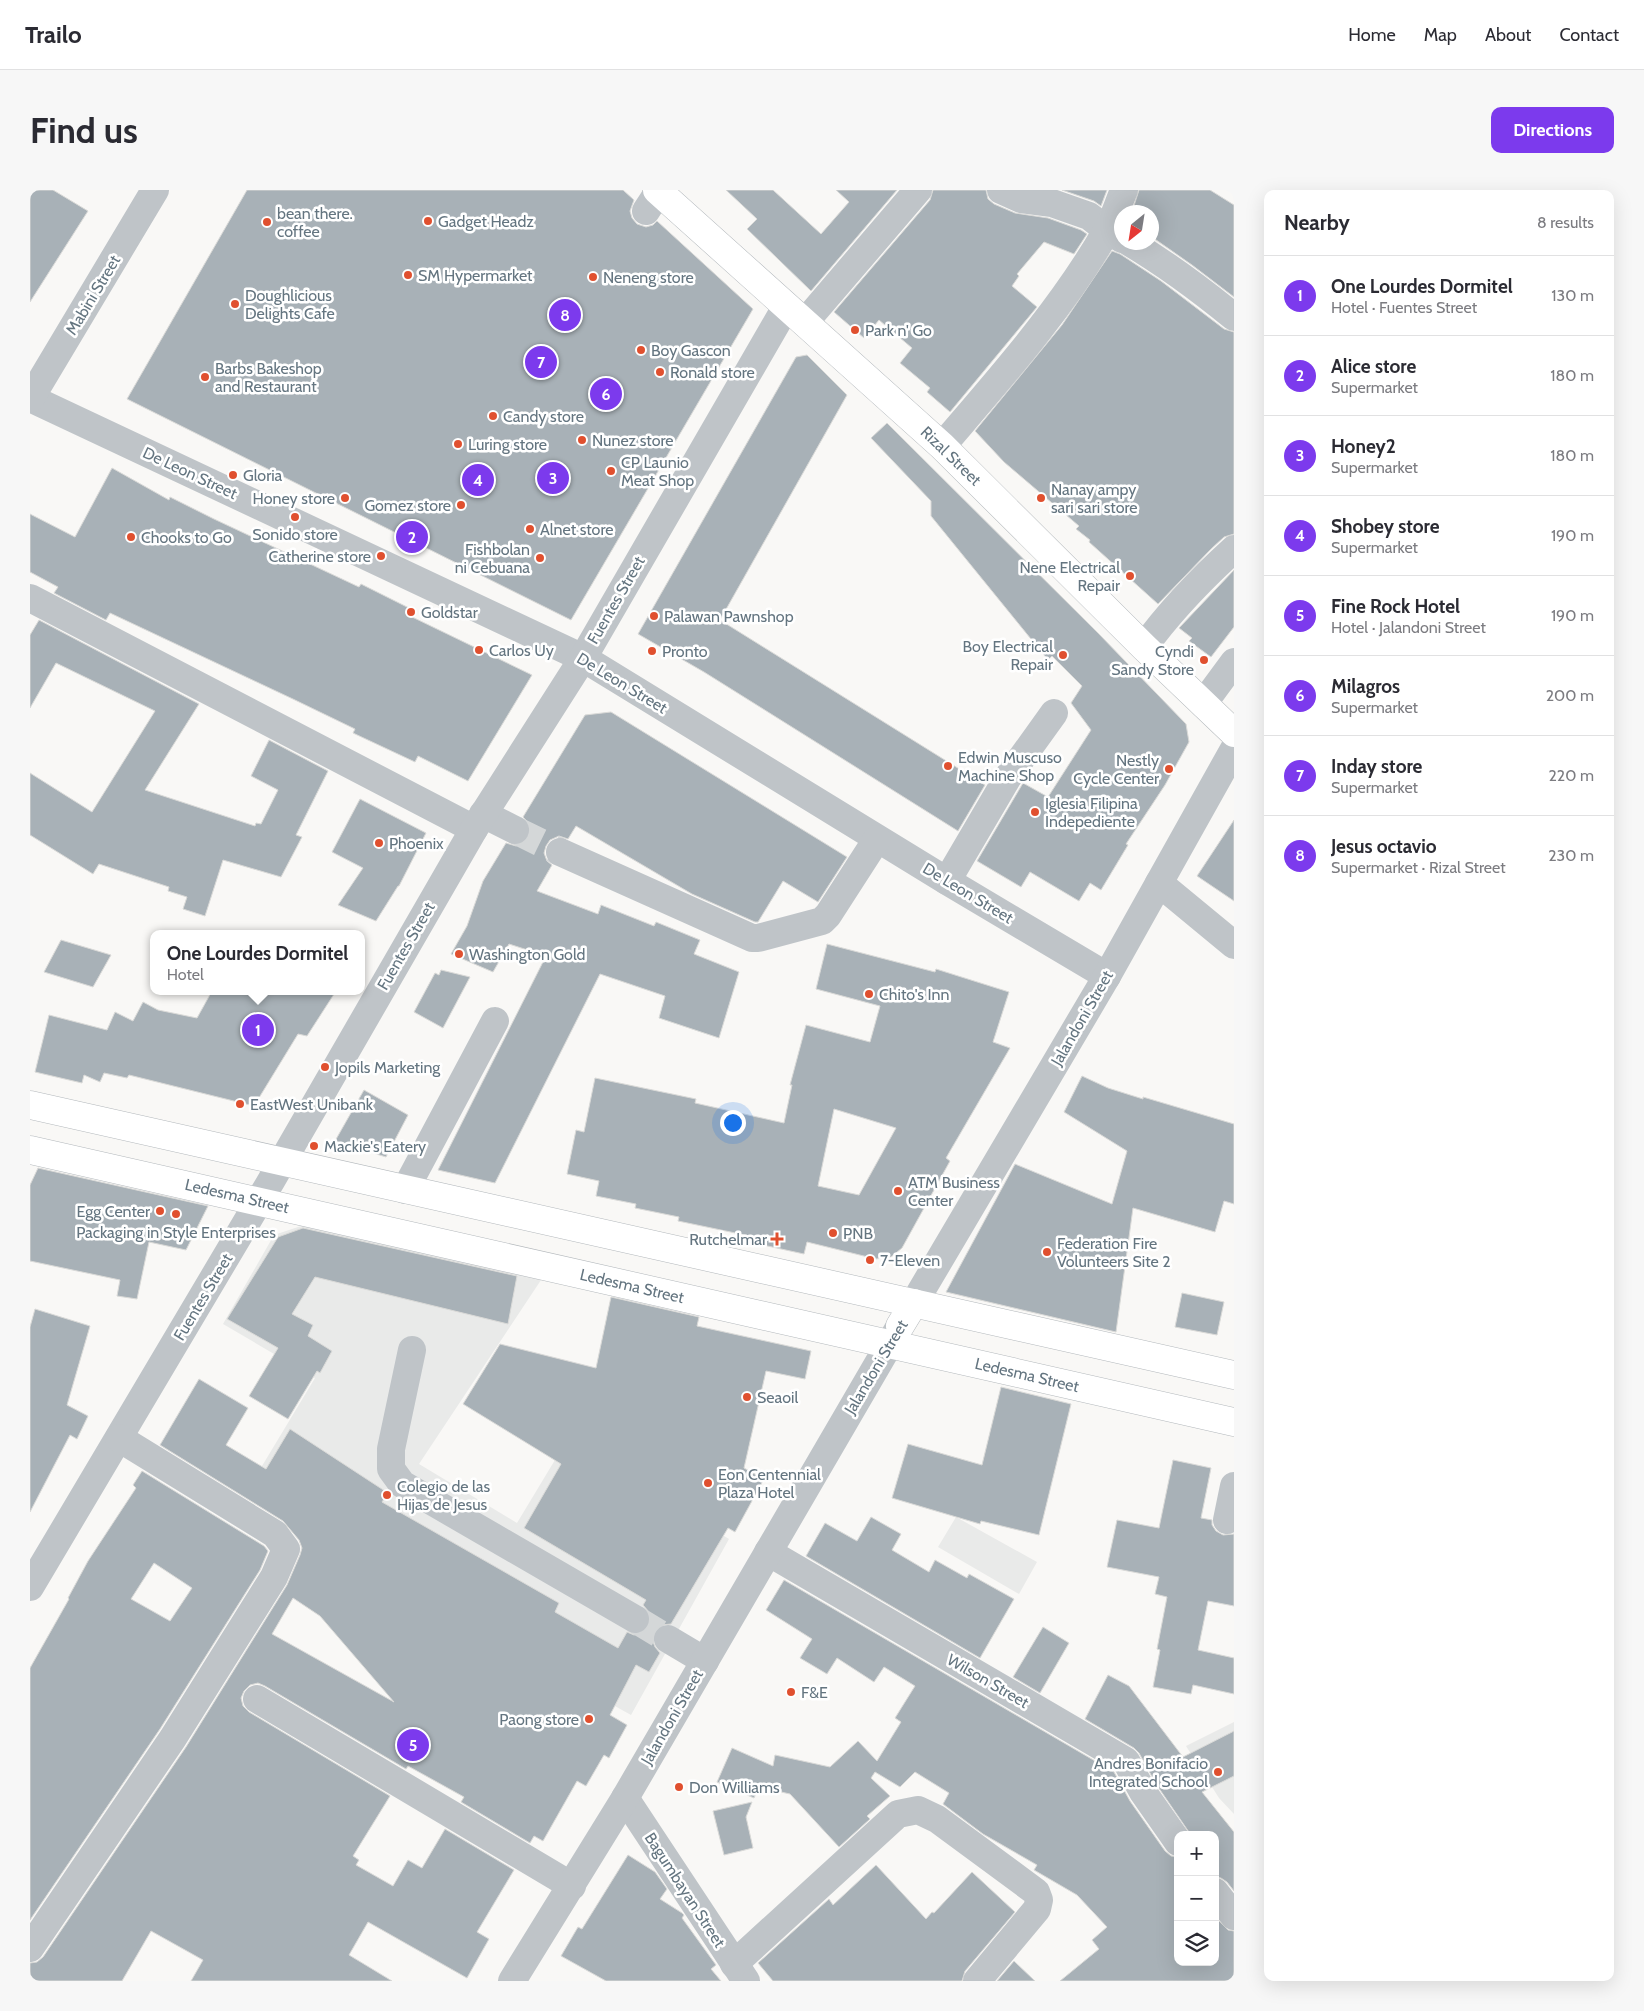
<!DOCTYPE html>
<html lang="en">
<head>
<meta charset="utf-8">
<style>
	body { margin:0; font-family:Cabin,sans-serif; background:#f7f7f7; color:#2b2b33 }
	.controls { position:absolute; right:15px; bottom:15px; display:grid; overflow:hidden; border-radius:10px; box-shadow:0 5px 20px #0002 }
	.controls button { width:45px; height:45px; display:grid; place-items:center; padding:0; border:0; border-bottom:1px solid #e1e1e2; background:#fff; color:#2b2b33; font:25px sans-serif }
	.compass { position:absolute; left:1084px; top:15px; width:45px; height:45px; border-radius:50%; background:#fff; box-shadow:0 5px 20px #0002; rotate:210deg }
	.you { position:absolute; left:702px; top:932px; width:18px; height:18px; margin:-12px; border:4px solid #fff; border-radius:50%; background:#1a73e8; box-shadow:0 0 0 8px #1a73e833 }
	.badge { display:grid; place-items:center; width:32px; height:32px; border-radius:50%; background:#7c3aed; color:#fff; font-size:16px; font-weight:700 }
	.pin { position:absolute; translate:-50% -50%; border:2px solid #fff; box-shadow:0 1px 5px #0006 }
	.popup { position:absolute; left:120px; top:740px; width:215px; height:65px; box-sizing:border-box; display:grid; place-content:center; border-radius:10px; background:#fff; filter:drop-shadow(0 1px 4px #0005); font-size:16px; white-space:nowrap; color:#7c7c81 }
	.popup b { font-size:19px; color:#2b2b33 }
	.popup::after { content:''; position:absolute; left:50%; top:100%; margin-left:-10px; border:10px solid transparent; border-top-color:#fff }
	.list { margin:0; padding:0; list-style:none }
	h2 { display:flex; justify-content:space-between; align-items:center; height:65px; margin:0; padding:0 20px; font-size:21px }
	h2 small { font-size:16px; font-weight:400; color:#7c7c81 }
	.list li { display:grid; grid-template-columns:32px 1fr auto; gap:15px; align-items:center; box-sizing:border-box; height:80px; padding:0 20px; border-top:1px solid #e1e1e2 }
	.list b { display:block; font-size:19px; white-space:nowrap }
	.list p { margin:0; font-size:16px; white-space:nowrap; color:#7c7c81 }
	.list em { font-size:16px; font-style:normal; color:#7c7c81 }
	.icon { flex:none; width:28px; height:28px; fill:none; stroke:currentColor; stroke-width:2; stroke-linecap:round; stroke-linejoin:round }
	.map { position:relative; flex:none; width:1204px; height:1791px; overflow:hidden; border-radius:10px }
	header { display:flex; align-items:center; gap:30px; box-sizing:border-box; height:70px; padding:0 25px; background:#fff; border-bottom:1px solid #e1e1e2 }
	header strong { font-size:24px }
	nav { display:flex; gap:28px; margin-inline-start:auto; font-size:18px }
	.intro { display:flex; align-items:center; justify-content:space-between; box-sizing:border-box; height:120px; padding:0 30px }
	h1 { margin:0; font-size:35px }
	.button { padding:12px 22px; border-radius:10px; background:#7c3aed; color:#fff; font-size:18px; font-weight:700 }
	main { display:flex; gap:30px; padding:0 30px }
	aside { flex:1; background:#fff; border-radius:10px; box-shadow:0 5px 20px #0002 }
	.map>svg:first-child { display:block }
	.built { fill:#e9eae9 }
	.building { fill:#a8b1b7; stroke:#dadad8; fill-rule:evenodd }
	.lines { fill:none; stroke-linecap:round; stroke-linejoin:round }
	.minor-tunnel { stroke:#d4d7d8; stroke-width:28; stroke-dasharray:28 14; stroke-linecap:butt }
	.major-casing { stroke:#b3b8bc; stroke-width:29 }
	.minor { stroke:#bfc4c8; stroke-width:28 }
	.major { stroke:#fff; stroke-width:28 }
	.poi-dot { fill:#e0502f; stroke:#fff; stroke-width:2 }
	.labels { text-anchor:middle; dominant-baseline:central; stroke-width:5; stroke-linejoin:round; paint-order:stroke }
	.poi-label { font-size:16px; fill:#647580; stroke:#fff; text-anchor:start }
	.street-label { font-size:16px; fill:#647580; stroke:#fff }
</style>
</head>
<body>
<header>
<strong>Trailo</strong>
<nav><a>Home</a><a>Map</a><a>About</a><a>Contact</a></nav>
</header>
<div class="intro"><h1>Find us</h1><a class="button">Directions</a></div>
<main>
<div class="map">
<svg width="1204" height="1791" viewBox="0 0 1204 1791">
	<rect width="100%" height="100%" fill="#f9f8f6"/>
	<g class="built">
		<polygon points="283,1032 515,1084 389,1274 487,1333 537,1250 699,1349 601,1525 325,1371 337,1347 232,1276 285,1188 193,1134 244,1045"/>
		<polygon points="926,1327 1007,1372 989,1404 908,1357"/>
		<polygon points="1204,1532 1204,1624 1189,1608 1156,1556"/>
	</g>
	<g class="building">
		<polygon points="0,0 23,0 58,21 0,112"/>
		<polygon points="217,0 593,0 604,10 600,21 602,28 607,34 616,37 623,35 627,31 723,119 541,430 97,209"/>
		<polygon points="696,0 743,0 791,44 819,12 806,0 867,0 781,101 717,39 727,29"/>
		<polygon points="903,0 956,0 958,9 964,14 985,23 1018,28 1051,40 1057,44 1044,64 1014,52 987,84 989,86 982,96 1007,117 920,222 897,202 900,198 870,173 882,158 849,130 834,148 804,122 900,10"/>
		<polygon points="1032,0 1077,0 1071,16 1064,11"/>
		<polygon points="1109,0 1180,0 1204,15 1204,107 1162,75 1122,47 1122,22 1102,22"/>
		<polygon points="1082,61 1090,64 1131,91 1194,139 1204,142 1204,344 1194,347 1181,359 1128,414 1059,352 1060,350 1046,339 1049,336 974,272 945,241 1032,135"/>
		<polygon points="777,165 817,205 690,430 955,595 928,641 674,482 608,444 766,167"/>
		<polygon points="857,233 1068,443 1156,534 1159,552 1135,595 1096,654 1098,655 1071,700 1060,693 1049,711 1000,682 991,697 947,671 993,593 1018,607 1061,540 1041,513 1052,496 1022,466 1018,470 901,326 901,311 841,248"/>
		<polygon points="82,278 139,310 140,307 184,329 329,397 331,394 379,418 376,424 502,485 438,591 388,566 385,572 323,543 325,539 265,510 80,423 76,430 24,403 28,397 0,382 0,324 45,347"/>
		<polygon points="1204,380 1204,437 1181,467 1159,451 1162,448 1149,438"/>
		<polygon points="9,430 169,514 115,600 225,636 226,633 231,634 248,600 221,586 239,550 298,581 266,645 272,647 251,687 193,670 175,726 153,719 157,707 138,701 139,697 69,674 63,684 0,645 0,583 62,622 125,521 26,473 0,518 0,445"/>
		<polygon points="581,522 817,667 788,712 753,691 728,732 725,732 662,704 546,636 538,649 529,646 520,650 516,656 514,663 517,671 522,675 507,701 568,724 571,715 624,736 626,732 670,750 664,764 709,782 689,848 629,828 635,806 570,784 465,993 408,980 516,766 479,754 463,782 421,764 437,736 453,691 476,653 486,656 493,653 499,647 500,639 498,632 493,627 555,525"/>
		<polygon points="330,609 396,643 369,696 368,696 346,731 308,715 333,678 302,662"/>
		<polygon points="1204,630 1204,711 1167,686"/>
		<polygon points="31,750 81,765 63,797 14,782"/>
		<path d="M797,754L905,782L906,779L979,802L963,852L980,858L916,968L920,971L872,1058L861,1067L846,1069L777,1052L774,1064L733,1055L734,1049L648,1031L649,1027L605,1018L606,1014L566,1006L569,991L537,984L546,940L554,942L565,888L666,909L665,913L754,933L762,895H760L776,835L840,852L850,816L786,799ZM804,919L866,938L829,1005L788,996Z"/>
		<polygon points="411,780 440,787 413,838 384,822 405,783 409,785"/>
		<polygon points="182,801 306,801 277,846 268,844 224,916 99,885 97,888 74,883 70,892 54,885 52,893 5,882 19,825 77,840 85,822 103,831 113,812 128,820 167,828"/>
		<polygon points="1052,886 1078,898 1113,909 1113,907 1204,934 1204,1014 1194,1011 1185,1042 1103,1018 1086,1142 916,1102 985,974 1082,1014 1097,961 1034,922"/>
		<polygon points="334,900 378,925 356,967 305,951"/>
		<polygon points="8,978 178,1016 156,1060 119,1052 107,1109 87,1106 90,1090 0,1071 0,995"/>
		<polygon points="273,1038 487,1086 478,1134 285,1087 262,1124 283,1135 278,1146 302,1161 290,1183 287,1181 258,1229 219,1206 248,1158 197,1129 248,1047"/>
		<polygon points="1152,1103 1194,1112 1187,1145 1145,1137"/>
		<path d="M581,1107L669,1127L667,1136L781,1161L775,1189L736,1181L714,1278L734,1289L705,1342L698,1338L641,1434L631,1435L625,1441L622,1449L625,1457L630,1463L619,1482L606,1475L580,1525L597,1535L579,1568L574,1565L556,1596L547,1591L513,1651L504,1646L500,1653L431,1612L434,1607L378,1576L376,1579L235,1496L228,1493L220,1495L214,1501L211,1508L213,1516L219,1522L360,1606L323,1666L329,1670L326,1675L363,1696L378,1670L392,1678L415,1639L484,1680L447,1742L459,1749L437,1788L338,1732L319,1765L362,1791H161L173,1770L121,1741L92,1791H0V1773L7,1772L13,1767L156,1557L257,1395L270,1365L272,1358L269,1350L253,1331L130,1255L169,1189L218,1218L196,1255L236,1279L260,1239L358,1303L352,1312L529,1413L525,1422L588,1458L597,1442L604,1445L612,1443L619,1436L621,1430L619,1422L613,1415L616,1410L494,1338L531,1274L433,1214L470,1154L566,1178ZM263,1408L290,1426L364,1512L242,1444Z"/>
		<polygon points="5,1119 60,1136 37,1215 58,1226 47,1249 40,1245 0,1322 0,1137"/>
		<polygon points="971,1197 1041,1214 1009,1345 951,1331 950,1334 862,1308 878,1254 952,1275"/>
		<polygon points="1143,1270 1181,1278 1171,1328 1182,1330 1182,1335 1186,1341 1193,1345 1204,1344 1204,1416 1178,1411 1168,1460 1204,1468 1204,1504 1163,1495 1161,1504 1123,1497 1130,1460 1127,1459 1137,1407 1125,1404 1129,1387 1077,1377 1087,1330 1129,1338"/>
		<path d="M112,1281L234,1356L238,1361L230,1380L130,1539L0,1730V1478L39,1409L38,1408L58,1371L106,1298L103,1295ZM124,1373L162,1398L140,1431L101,1409Z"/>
		<polygon points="841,1327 871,1344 862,1360 899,1382 905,1370 937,1388 939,1384 984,1409 950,1468 776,1366 795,1333 827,1351"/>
		<polygon points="754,1390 1084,1582 1100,1611 1135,1661 1141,1666 1148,1667 1148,1772 1185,1772 1185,1727 1198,1740 1204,1741 1204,1791 1030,1791 1069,1759 1062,1750 1077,1737 1047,1705 1004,1680 1007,1675 953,1644 913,1614 919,1603 885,1582 870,1597 845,1582 841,1588 860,1606 837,1626 840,1629 809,1657 760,1604 729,1597 724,1608 687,1592 702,1558 743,1576 745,1565 800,1577 828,1551 847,1571 871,1532 865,1528 885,1496 854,1477 844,1492 807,1468 797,1484 770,1468 782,1449 736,1420"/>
		<polygon points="1013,1437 1039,1453 1010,1503 983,1487"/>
		<polygon points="1078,1485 1099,1496 1153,1567 1204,1541 1204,1586 1172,1602 1204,1642 1204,1701 1197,1692 1191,1688 1185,1687 1185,1645 1161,1645 1126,1594 1109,1563 1104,1558 1055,1529"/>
		<polygon points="722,1612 716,1627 723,1658 694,1665 683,1621"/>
		<polygon points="598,1665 625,1682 637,1699 630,1709 652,1723 654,1725 652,1728 686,1775 681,1779 691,1791 576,1791 531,1766 548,1737 552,1739"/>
		<polygon points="846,1675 896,1729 902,1722 904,1723 942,1682 985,1722 935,1781 932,1791 743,1791 728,1773 799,1709 803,1715"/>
		<polygon points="984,1771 1005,1791 967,1791"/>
	</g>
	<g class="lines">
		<g class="minor-tunnel">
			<polyline points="485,640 530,662"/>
			<polyline points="605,1429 638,1449"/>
		</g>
		<g class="major-casing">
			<g id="major">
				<polyline points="627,0 912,256 1114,457 1204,543"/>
				<polyline points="0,915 1204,1185"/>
				<polyline points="0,960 1204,1232"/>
				<polyline points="870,1136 884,1113"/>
			</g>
		</g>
		<g class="minor">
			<polyline points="971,0 991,9 1022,13 1059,26 1077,40 1092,49"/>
			<polyline points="616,21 629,1"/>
			<path d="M1099,52C1136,74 1171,100 1204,127"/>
			<polyline points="775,132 888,0"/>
			<polyline points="0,208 553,468 917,691 1077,786"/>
			<polyline points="0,209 125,0"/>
			<path d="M912,256C970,188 1031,120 1076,42C1084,29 1088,14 1094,0"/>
			<polyline points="0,408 444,639"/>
			<path d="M1114,457C1140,421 1171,389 1204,359"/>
			<polyline points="1173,514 1204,472"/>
			<polyline points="453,624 485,640"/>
			<polyline points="530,662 722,748 728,748 792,731 798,725 847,649"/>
			<polyline points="917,691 978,587 1024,523"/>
			<polyline points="1129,693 1204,755"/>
			<polyline points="375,1000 465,831"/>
			<polyline points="884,1113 1077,786 1204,559"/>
			<polyline points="382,1160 361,1259 361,1279 372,1294 605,1429"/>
			<polyline points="1197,1330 1204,1296"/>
			<polyline points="738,1362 1096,1571 1113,1602 1148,1652"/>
			<polyline points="0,1397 241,991 444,639 553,468 756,117"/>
			<polyline points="638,1449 675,1471"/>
			<polyline points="227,1509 542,1696"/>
			<polyline points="595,1608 716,1791"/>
			<polyline points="1185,1702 1204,1726"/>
			<polyline points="0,1758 143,1548 244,1387 256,1359 245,1344 89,1248"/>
			<polyline points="704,1774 868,1624 888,1620 907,1629 1006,1702 1009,1710 1007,1719 947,1791"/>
			<polyline points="482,1791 595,1608 870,1136"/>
		</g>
		<use href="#major" class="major"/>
	</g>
	<g class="poi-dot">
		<circle cx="398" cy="31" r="5"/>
		<circle cx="237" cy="32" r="5"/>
		<circle cx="378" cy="85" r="5"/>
		<circle cx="563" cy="87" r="5"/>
		<circle cx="205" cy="114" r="5"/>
		<circle cx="825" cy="140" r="5"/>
		<circle cx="611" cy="160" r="5"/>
		<circle cx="630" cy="182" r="5"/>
		<circle cx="175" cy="187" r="5"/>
		<circle cx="463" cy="226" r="5"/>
		<circle cx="552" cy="250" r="5"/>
		<circle cx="428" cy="254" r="5"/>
		<circle cx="581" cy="281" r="5"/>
		<circle cx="203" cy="285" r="5"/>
		<circle cx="315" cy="308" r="5"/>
		<circle cx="1011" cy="308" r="5"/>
		<circle cx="431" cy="315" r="5"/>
		<circle cx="265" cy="327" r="5"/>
		<circle cx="500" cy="339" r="5"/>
		<circle cx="101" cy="347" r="5"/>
		<circle cx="351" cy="366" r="5"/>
		<circle cx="510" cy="368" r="5"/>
		<circle cx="1100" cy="386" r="5"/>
		<circle cx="381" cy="422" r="5"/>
		<circle cx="624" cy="426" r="5"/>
		<circle cx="449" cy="460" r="5"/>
		<circle cx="622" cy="461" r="5"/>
		<circle cx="1033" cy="465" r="5"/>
		<circle cx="1174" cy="470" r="5"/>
		<circle cx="918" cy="576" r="5"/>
		<circle cx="1139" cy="579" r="5"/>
		<circle cx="1005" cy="622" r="5"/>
		<circle cx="349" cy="653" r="5"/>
		<circle cx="429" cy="764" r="5"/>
		<circle cx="839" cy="804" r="5"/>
		<circle cx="295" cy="877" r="5"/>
		<circle cx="210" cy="914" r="5"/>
		<circle cx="284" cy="956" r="5"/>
		<circle cx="868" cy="1001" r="5"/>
		<circle cx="130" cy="1021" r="5"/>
		<circle cx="146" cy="1024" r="5"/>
		<circle cx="803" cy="1043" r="5"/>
		<path d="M744.5 1041.5h5v5h5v5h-5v5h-5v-5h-5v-5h5z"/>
		<circle cx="1017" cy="1062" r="5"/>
		<circle cx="840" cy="1070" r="5"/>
		<circle cx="717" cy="1207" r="5"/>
		<circle cx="678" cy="1293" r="5"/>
		<circle cx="357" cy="1305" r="5"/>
		<circle cx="761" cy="1502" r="5"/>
		<circle cx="559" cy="1529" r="5"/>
		<circle cx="1188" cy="1582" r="5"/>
		<circle cx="649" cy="1597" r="5"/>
	</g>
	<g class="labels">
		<g class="poi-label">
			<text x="247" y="23">bean there.<tspan x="247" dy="18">coffee</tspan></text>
			<text x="408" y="31">Gadget Headz</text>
			<text x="388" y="85">SM Hypermarket</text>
			<text x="573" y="87">Neneng store</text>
			<text x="215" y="105">Doughlicious<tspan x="215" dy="18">Delights Cafe</tspan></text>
			<text x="835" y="140">Park n' Go</text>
			<text x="621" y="160">Boy Gascon</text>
			<text x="185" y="178">Barbs Bakeshop<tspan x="185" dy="18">and Restaurant</tspan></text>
			<text x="640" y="182">Ronald store</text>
			<text x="473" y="226">Candy store</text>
			<text x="562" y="250">Nunez store</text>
			<text x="438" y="254">Luring store</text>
			<text x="591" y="272">CP Launio<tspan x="591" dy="18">Meat Shop</tspan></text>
			<text x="213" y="285">Gloria</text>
			<text x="1021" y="299">Nanay ampy<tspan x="1021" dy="18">sari sari store</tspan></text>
			<text x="305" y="308" text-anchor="end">Honey store</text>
			<text x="421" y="315" text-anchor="end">Gomez store</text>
			<text x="510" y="339">Alnet store</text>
			<text x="265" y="344" text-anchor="middle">Sonido store</text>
			<text x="111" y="347">Chooks to Go</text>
			<text x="500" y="359" text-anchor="end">Fishbolan<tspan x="500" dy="18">ni Cebuana</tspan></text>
			<text x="341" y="366" text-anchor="end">Catherine store</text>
			<text x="1090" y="377" text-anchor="end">Nene Electrical<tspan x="1090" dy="18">Repair</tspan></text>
			<text x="391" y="422">Goldstar</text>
			<text x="634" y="426">Palawan Pawnshop</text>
			<text x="1023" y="456" text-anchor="end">Boy Electrical<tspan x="1023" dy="18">Repair</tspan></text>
			<text x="459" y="460">Carlos Uy</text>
			<text x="632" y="461">Pronto</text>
			<text x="1164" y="461" text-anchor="end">Cyndi<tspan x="1164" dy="18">Sandy Store</tspan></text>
			<text x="928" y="567">Edwin Muscuso<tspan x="928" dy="18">Machine Shop</tspan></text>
			<text x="1129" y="570" text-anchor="end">Nestly<tspan x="1129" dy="18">Cycle Center</tspan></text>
			<text x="1015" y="613">Iglesia Filipina<tspan x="1015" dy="18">Indepediente</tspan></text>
			<text x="359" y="653">Phoenix</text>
			<text x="439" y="764">Washington Gold</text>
			<text x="849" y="804">Chito's Inn</text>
			<text x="305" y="877">Jopils Marketing</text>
			<text x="220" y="914">EastWest Unibank</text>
			<text x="294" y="956">Mackie's Eatery</text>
			<text x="878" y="992">ATM Business<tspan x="878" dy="18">Center</tspan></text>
			<text x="120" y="1021" text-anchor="end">Egg Center</text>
			<text x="146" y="1042" text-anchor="middle">Packaging in Style Enterprises</text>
			<text x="813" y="1043">PNB</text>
			<text x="737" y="1049" text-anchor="end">Rutchelmar</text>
			<text x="1027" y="1053">Federation Fire<tspan x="1027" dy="18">Volunteers Site 2</tspan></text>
			<text x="850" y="1070">7-Eleven</text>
			<text x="727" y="1207">Seaoil</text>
			<text x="688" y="1284">Eon Centennial<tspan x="688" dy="18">Plaza Hotel</tspan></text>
			<text x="367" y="1296">Colegio de las<tspan x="367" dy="18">Hijas de Jesus</tspan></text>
			<text x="771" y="1502">F&amp;E</text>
			<text x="549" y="1529" text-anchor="end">Paong store</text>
			<text x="1178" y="1573" text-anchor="end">Andres Bonifacio<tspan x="1178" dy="18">Integrated School</tspan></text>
			<text x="659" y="1597">Don Williams</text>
		</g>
		<g class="street-label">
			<text transform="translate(63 105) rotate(-59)">Mabini Street</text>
			<text transform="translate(921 266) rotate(44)">Rizal Street</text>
			<text transform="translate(160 283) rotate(25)">De Leon Street</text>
			<text transform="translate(586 410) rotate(-60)">Fuentes Street</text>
			<text transform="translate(592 493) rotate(31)">De Leon Street</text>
			<text transform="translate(938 703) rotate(31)">De Leon Street</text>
			<text transform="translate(376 756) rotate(-60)">Fuentes Street</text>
			<text transform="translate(1052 828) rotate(-60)">Jalandoni Street</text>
			<text transform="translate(207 1006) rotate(13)">Ledesma Street</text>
			<text transform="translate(602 1096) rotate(13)">Ledesma Street</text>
			<text transform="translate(173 1107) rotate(-59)">Fuentes Street</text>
			<text transform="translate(846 1177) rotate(-59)">Jalandoni Street</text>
			<text transform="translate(997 1185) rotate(13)">Ledesma Street</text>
			<text transform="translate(958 1491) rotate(30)">Wilson Street</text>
			<text transform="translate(642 1527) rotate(-60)">Jalandoni Street</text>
			<text transform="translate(655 1700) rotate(57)">Bagumbayan Street</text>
		</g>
	</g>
</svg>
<div class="controls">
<button>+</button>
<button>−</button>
<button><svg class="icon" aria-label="layers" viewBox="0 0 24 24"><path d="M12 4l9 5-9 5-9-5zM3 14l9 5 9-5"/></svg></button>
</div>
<svg class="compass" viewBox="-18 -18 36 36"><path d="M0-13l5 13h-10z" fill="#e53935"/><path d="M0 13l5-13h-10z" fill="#7c7c81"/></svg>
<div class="you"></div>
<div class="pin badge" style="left:228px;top:840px">1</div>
<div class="popup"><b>One Lourdes Dormitel</b>Hotel</div>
<div class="pin badge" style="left:382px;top:347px">2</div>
<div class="pin badge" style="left:523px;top:288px">3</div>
<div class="pin badge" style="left:448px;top:290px">4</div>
<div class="pin badge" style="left:383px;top:1555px">5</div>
<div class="pin badge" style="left:576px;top:204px">6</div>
<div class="pin badge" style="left:511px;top:172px">7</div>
<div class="pin badge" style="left:535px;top:125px">8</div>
</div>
<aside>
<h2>Nearby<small>8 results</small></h2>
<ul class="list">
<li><span class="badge">1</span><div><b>One Lourdes Dormitel</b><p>Hotel · Fuentes Street</p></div><em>130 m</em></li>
<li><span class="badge">2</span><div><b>Alice store</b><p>Supermarket</p></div><em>180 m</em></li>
<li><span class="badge">3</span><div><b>Honey2</b><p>Supermarket</p></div><em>180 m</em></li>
<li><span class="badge">4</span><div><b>Shobey store</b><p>Supermarket</p></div><em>190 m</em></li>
<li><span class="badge">5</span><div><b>Fine Rock Hotel</b><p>Hotel · Jalandoni Street</p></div><em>190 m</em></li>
<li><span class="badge">6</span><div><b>Milagros</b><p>Supermarket</p></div><em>200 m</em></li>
<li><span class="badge">7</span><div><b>Inday store</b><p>Supermarket</p></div><em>220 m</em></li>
<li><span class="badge">8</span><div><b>Jesus octavio</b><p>Supermarket · Rizal Street</p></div><em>230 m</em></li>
</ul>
</aside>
</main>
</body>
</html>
